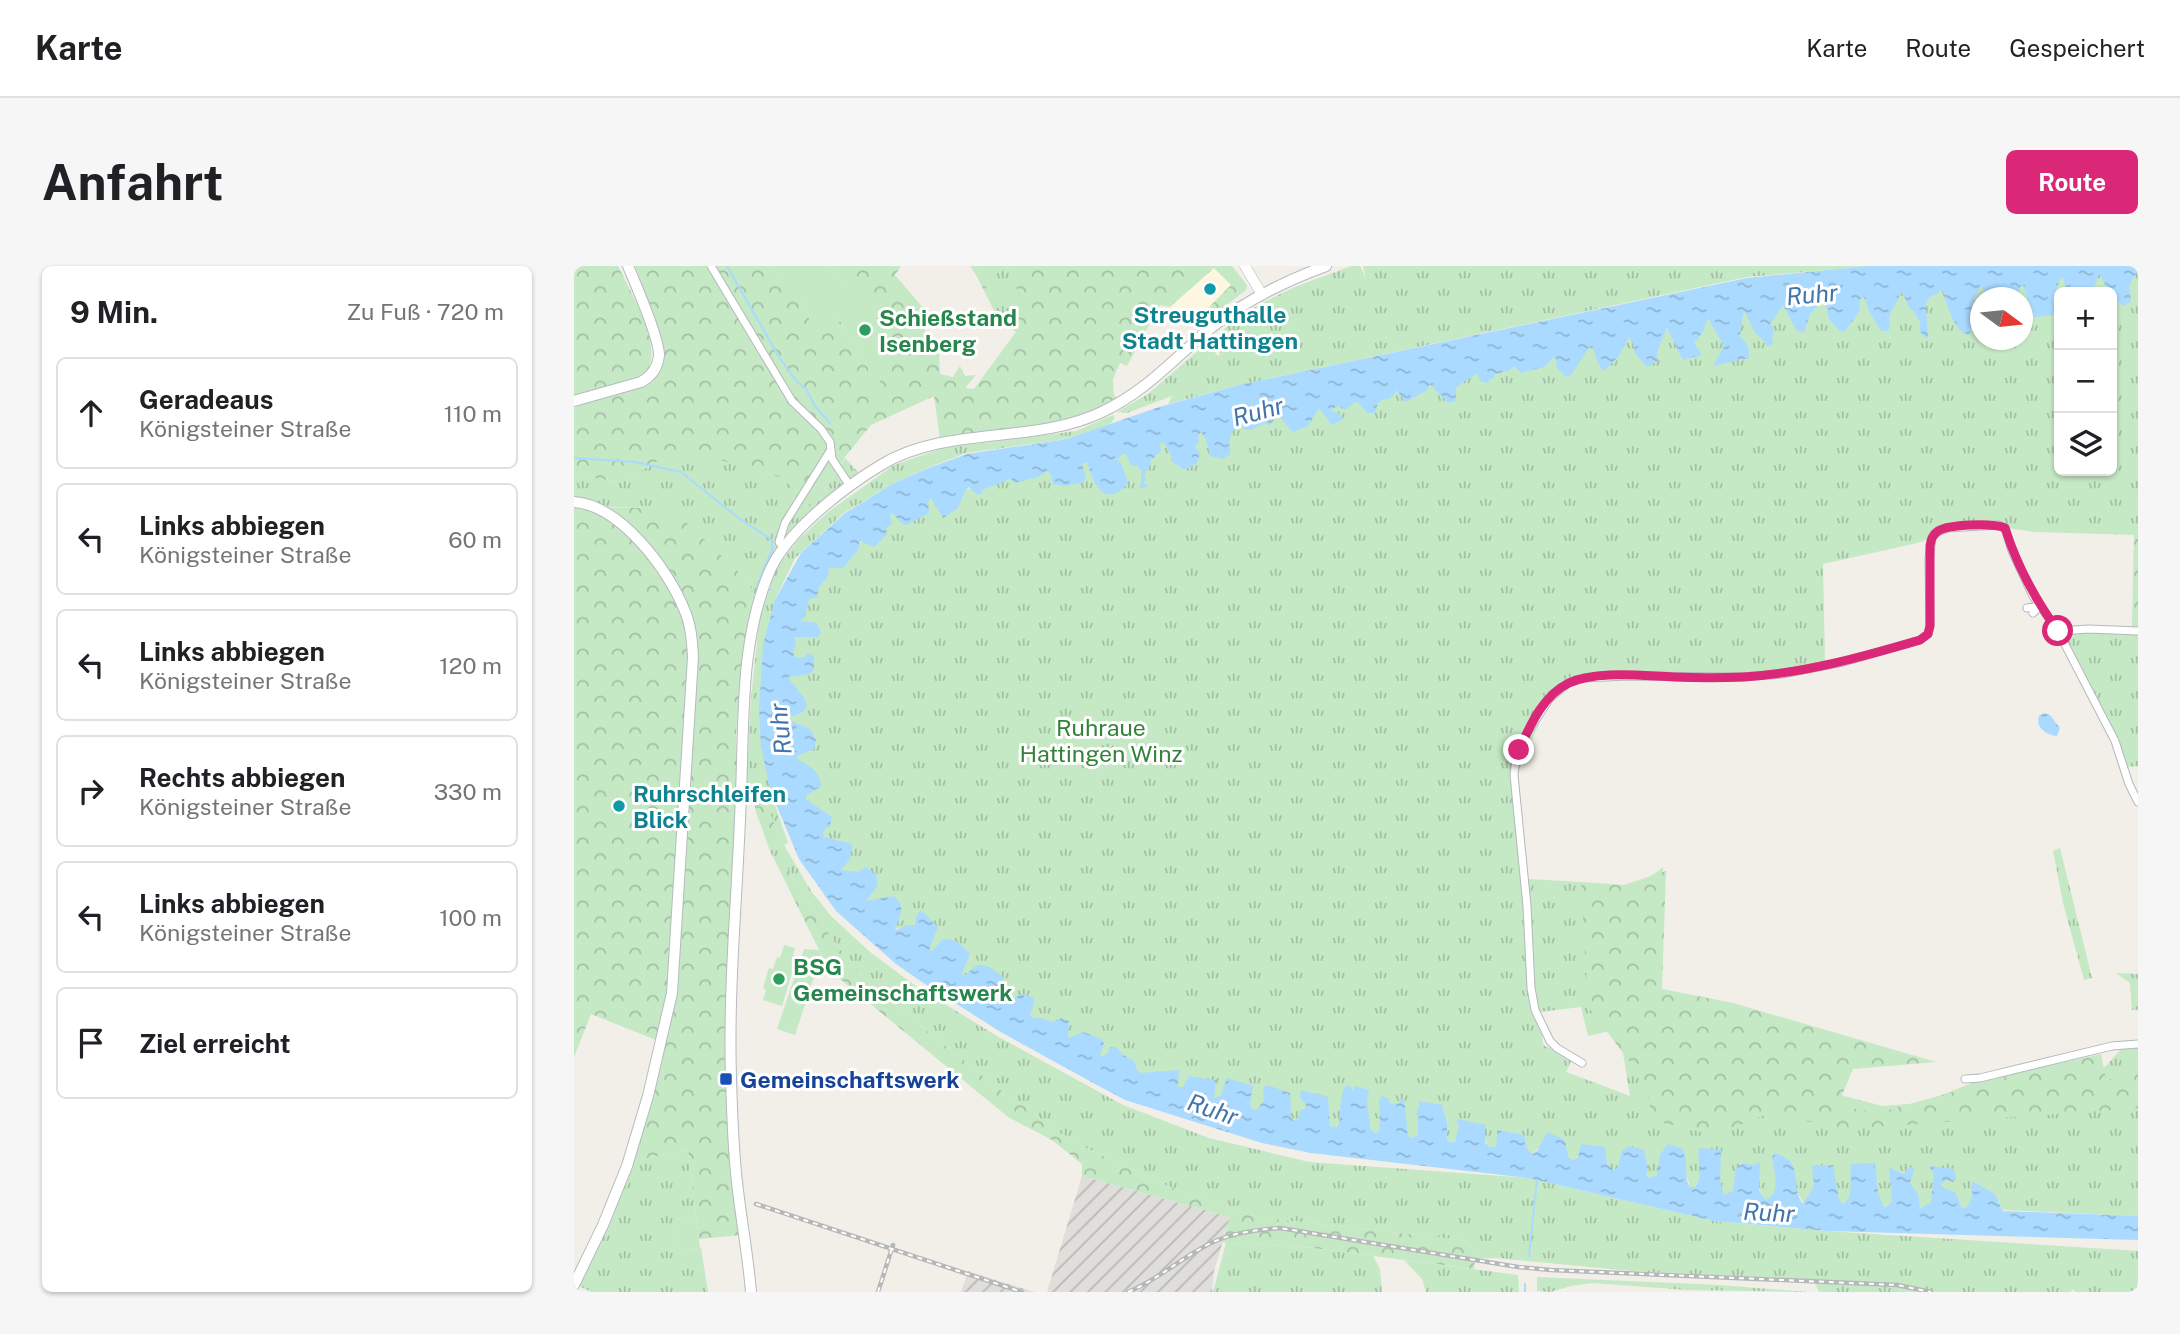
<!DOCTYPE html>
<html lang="de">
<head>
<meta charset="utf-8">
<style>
	body { margin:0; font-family:"Public Sans",sans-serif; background:#f6f6f6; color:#202124 }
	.controls { position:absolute; right:21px; top:21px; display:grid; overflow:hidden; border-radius:10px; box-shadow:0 2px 5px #0004 }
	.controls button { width:63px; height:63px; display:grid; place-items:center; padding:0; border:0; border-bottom:2px solid #e0e0e0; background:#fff; color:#202124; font:35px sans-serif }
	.compass { position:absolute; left:1396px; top:21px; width:63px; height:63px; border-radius:50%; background:#fff; box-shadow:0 2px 5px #0004; rotate:105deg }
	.stop { position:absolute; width:21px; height:21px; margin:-16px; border:5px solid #db2777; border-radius:50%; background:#fff }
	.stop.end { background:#db2777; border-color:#fff; box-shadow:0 2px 7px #0008 }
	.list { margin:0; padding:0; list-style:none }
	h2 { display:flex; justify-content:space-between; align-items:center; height:91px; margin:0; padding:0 28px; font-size:30px }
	h2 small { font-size:23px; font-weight:400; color:#757577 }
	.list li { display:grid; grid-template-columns:46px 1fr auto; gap:21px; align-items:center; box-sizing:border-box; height:112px; margin:0 14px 14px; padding:0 14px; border:2px solid #e0e0e0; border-radius:10px }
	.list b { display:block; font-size:26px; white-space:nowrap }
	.list p { margin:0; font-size:23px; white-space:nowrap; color:#757577 }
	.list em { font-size:23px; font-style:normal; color:#757577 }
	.icon { flex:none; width:38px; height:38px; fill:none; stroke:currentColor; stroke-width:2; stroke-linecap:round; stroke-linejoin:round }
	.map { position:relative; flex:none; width:1564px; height:1026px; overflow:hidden; border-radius:10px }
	header { display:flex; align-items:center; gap:42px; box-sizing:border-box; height:98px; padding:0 35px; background:#fff; border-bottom:2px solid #e0e0e0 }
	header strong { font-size:33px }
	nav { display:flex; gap:38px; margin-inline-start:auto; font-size:24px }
	.intro { display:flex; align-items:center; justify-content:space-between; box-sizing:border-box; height:168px; padding:0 42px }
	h1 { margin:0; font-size:49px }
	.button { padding:18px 32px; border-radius:10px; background:#db2777; color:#fff; font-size:24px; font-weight:700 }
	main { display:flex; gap:42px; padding:0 42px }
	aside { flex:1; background:#fff; border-radius:10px; box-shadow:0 2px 5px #0004 }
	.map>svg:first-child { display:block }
	.commercial { fill:#fef7e0 }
	.industrial { fill:url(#industrial-furrows) }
	.grass { fill:url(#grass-tufts); fill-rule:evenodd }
	.forest { fill:url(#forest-crowns) }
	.garden { fill:#c5e8c5 }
	.water { fill:url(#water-ripples) }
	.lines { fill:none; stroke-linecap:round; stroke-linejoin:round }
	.stream { stroke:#aadaff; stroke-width:2 }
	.minor-casing { stroke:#b5b8bc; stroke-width:9 }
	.tertiary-casing { stroke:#b5b8bc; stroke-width:11 }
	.secondary-casing { stroke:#b6babf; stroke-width:12 }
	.minor { stroke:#fff; stroke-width:7 }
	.tertiary { stroke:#fff; stroke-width:10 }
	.secondary { stroke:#fff; stroke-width:10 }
	.rail-casing { stroke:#b6b7b8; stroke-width:4.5 }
	.rail { stroke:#fff; stroke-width:2; stroke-dasharray:5; stroke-linecap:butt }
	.route { stroke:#db2777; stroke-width:9 }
	.culture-dot { fill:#0f9aa8; stroke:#fff; stroke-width:2.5 }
	.leisure-dot { fill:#2e9e5b; stroke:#fff; stroke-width:2.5 }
	.transit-dot { fill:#1a4fb4; stroke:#fff; stroke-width:2.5 }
	.labels { text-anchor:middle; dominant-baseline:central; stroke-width:6; stroke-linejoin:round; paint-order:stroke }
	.culture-label { font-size:23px; font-weight:bold; fill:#0d838f; stroke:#fff }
	.leisure-label { font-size:23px; font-weight:bold; fill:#27864d; stroke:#fff; text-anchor:start }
	.park-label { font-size:23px; fill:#348238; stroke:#fff }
	.transit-label { font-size:23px; font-weight:bold; fill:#164399; stroke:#fff; text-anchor:start }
	.water-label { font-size:24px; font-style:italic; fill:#4174aa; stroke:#fff }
</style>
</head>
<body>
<header>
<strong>Karte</strong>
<nav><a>Karte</a><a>Route</a><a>Gespeichert</a></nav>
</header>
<div class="intro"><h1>Anfahrt</h1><a class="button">Route</a></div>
<main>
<aside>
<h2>9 Min.<small>Zu Fuß · 720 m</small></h2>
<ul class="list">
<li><svg class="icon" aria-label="ahead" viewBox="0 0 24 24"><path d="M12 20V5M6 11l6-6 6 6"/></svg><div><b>Geradeaus</b><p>Königsteiner Straße</p></div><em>110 m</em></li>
<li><svg class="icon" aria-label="left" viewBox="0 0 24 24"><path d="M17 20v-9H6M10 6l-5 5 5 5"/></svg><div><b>Links abbiegen</b><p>Königsteiner Straße</p></div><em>60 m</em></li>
<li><svg class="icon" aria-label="left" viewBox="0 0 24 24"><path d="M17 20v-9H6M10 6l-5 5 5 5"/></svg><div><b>Links abbiegen</b><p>Königsteiner Straße</p></div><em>120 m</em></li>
<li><svg class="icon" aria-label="right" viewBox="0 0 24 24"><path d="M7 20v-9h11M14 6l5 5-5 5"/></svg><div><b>Rechts abbiegen</b><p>Königsteiner Straße</p></div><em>330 m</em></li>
<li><svg class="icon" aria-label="left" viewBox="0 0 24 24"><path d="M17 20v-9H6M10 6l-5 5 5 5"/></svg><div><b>Links abbiegen</b><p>Königsteiner Straße</p></div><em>100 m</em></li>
<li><svg class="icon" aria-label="arrive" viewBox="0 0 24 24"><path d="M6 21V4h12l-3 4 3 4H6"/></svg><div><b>Ziel erreicht</b></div></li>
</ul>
</aside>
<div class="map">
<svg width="1564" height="1026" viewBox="0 0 1564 1026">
	<defs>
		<pattern id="industrial-furrows" width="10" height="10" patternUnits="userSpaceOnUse" patternTransform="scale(1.75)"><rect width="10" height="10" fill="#e0deda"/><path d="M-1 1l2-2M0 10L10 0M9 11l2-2" fill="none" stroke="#b9b8b5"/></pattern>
		<pattern id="grass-tufts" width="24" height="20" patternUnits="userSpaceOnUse" patternTransform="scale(1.75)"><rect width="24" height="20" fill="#c5e8c5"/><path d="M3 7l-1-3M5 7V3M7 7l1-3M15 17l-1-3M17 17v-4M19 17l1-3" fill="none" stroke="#a3c0a4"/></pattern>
		<pattern id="forest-crowns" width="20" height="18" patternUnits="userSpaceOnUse" patternTransform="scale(1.75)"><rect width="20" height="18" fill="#c5e8c5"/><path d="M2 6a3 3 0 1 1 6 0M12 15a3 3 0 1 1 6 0" fill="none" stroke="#a3c0a4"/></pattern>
		<pattern id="water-ripples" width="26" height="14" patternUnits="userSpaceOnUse" patternTransform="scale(1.75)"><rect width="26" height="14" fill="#aadaff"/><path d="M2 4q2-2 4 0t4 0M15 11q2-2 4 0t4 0" fill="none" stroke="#8eb4d2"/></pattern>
	</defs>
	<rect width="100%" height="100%" fill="#f1efe8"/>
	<polygon class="commercial" points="640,2 657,19 628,48 633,54 626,58 619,48 607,53 596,41"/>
	<g class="industrial">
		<polygon points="508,910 656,951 640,1005 638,1026 473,1026"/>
		<polygon points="394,1005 428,1016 461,1026 387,1026"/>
	</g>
	<g class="grass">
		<polygon points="400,0 433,0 449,35 442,46 431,49 423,47 418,41 408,11"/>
		<polygon points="777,0 786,0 792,13 789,0 1301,0 1173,11 661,120 594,138 598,130 553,147 543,146 574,128 626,83 639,84 644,90 646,88 637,75 661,53 688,37 721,21"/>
		<path d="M1564,0V269L1462,266L1432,262H1373L1358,272L1343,277L1249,298L1251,398L1205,407L1001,415L976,432L942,511L954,613L1007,616L1008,622C1041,621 1062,624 1089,601L1086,726L1259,827L1308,840L1348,837L1398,817L1496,795L1525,804L1533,799L1553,776L1564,774V950L1429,944L1425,935L1388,942L1313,941L1309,940L1307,937L1270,938L1264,934L1236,928L1230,938L1224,927L1201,924L1197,932L1191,935L1185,922L1161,918L1159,926L1150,930L1126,913L1121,921H1116L1113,911L1083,909L1075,912L1072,909L1073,904L1036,903L1033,898L1004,890L999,894L964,882L959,888L956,887L923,875L921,881H917L911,876L883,868L882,875L876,876L873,873V866L838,872L834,870L833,860L806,857V864L801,867L797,865L796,857L765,858L761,861L756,860V853H725L720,855L717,852L647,837L471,772L321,661L292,635L295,630L276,606L267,604L270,599L253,572L250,571L232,533L219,497L210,429L221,354L257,297L316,248L355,235L357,232L359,233L458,205L654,158L811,129L1055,70L1094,63L1134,51L1136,54L1210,38L1211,40L1267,31ZM1485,26H1538V205H1485ZM1406,32H1448V74H1406ZM1007,741L1014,770L1045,763L1056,830L992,806L998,793L969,779L966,746Z"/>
		<polygon points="539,149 541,152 535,159 492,173 392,187 351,203 318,218 270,247 221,292 201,334 196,524 214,577 210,579 237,625 257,650 296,686 343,721 423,770 549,839 635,872 735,896 954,912 1140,955 1252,965 1564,985 1564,1026 1502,1026 1498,1023 1497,1026 1245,1026 1240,1014 1057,1005 921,992 901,993 896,975 683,951 598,922 514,883 470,858 457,843 441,836 300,722 263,680 211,599 204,601 196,585 208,577 188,527 172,524 177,433 185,356 201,304 223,275 254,246 320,199 369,182 502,165"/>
		<polygon points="112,183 208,212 240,242 271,192 286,208 221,263 195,293 181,330 172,313 79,242 35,241 0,236 0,209 47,216 82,196"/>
		<polygon points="1515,365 1564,366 1564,500 1553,501 1539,463 1490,368"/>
		<polygon points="1486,582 1518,712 1510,714 1489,637 1479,585"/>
		<polygon points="1542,707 1564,708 1564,744 1558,744 1556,717"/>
		<polygon points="114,884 122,949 102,953 106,985 127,982 134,1026 17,1026 5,1020 57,895"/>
		<polygon points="652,977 730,981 799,990 806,1003 808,1026 639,1026"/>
		<polygon points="830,994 944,1009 945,1026 852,1026 848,1013"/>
		<polygon points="963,1011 1145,1019 1235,1026 1113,1024 1019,1017 997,1020 977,1026 963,1025"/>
	</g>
	<g class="forest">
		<path d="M0,0H44C55,24 96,89 68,110C59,116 14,126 0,130Z"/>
		<path d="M61,0H197C217,27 232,21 236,59L265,53L294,102L300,122L273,20L257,0H327L321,9L350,43L352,82L365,87L366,108L379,111L386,100L391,110L402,109L391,122L400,123L442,66L423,53V48C413,34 407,15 396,0H400L408,11L423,47L431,49L442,46L448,35L433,0H658L673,19L672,24L633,54L628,48L657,19L640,2L596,41L586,39L553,100L546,97L539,113L540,129L545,133C489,161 426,166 366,173L360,130L297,159L271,191L240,242L208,212L113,184L82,196L47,216L0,209V142L26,131L61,123L88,96L87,70Z"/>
		<polygon points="0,241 79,242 111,255 172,313 181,330 168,398 162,468 163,537 154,709 167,969 125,973 114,884 57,895 76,839 92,778 17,748 0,791"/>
		<polygon points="1560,268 1564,268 1564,362 1558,361"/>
		<polygon points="178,525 188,527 208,577 196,585 182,546"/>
		<polygon points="211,599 263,680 300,722 441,836 457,843 470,858 514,883 598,922 683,951 896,975 901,993 900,1003 731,981 652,977 649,976 656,951 508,910 508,898 478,874 434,851 255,704 204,601"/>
		<polygon points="1092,605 1088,723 1159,737 1362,796 1279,803 1265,836 1284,844 1311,845 1464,802 1527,788 1532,814 1564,808 1564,842 1273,863 1194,848 1140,869 1078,854 1072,817 1014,741 1007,616 1050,619"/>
	</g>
	<g class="garden">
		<path d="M197,0H257L273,20L286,24L313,69L317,93L304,120L300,123L294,102L265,53L236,60C232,21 217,28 197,0Z"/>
		<polygon points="210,679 221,682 219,689 223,690 208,740 189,734 192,724 189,722 195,702 199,703 203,691 206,692"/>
		<polygon points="230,683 245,684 247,689 221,769 203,763"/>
		<polygon points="122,949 126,982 106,985 102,953"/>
	</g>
	<g class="water">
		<path d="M1294,0H1564V5L1555,19L1557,35L1549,40L1533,22L1525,8L1518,26H1493L1489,12L1486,13L1479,32L1482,49L1460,51L1449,19L1445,22L1443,32L1412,31L1408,20C1393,35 1403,52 1395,69C1379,66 1373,37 1368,23L1363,28L1355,31L1352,39L1354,72L1350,71L1346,65V56L1341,47L1334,40L1329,27L1326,28C1323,40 1312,46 1316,60L1314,65H1307L1295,45L1290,31L1286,33C1285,36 1286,40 1286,43C1286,46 1274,61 1271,65H1266L1255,53L1251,34H1249L1236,48L1230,66L1223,65L1209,39L1196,58L1200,62L1198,73L1200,77L1194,80L1180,65L1171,46L1169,48L1166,71C1175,78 1175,81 1175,92L1139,100L1150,80L1134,52L1129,66L1120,77L1128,89L1109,94L1093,62L1083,86L1084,95L1073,101L1061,87L1058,75L1055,71L1044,91L1030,105C1021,97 1023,86 1016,80L997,109L992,111L983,102L981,90L970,101L947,107L940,100L934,105L921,108L919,113H915L914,117L907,116L903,107C896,114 888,115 882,122V135L874,137L856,118L853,124L832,136L823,125L815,133H809L804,137L801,147H793L783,135L771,144L763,140L756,145L765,147L769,153L758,159L745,142L734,160L719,166L704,149L696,159L690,157L677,164H671L666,157L656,169V188L649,193L636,190L632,173L627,166L624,170L625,176L621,180L626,187L623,197L615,202L609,203L597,195V189L589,175L586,179L587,185L576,195L577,198L570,209L572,213L569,217L574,219L569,222L565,221L567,218V204L564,200L556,199L553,189L550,187L543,193L547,197L554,217C530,245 519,216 513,196L508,198L512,212L508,217L490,220L479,218L477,209L473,205L464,211L441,217L436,212C427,219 417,219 407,225L408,228L403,229L395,221L391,225L384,242L369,252L357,232L354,236L355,247L332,259L326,256L319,247L316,248L318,258L312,262L313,268L300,281L285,274V282L269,302H255L254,310L245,321L243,331L235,333L231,351L226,355L243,357L247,367L244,371H220L222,377L219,387L222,392L231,391L234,387L240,390V404L235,408L214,411C223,427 250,442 216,451L215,454L236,463L242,474L240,483L223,490V493C235,499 246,505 247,520L232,530V533L258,551L256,560L252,562L249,567L250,571L278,578L276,593L267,604L284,606L292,601L302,608L304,619L292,635L320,630C332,641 327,649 321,662L324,664L332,659H341L342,650L347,644L364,661L355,684L358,685L368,674C382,671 387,679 396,688L387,710C395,708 396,704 402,700C410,695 424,707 430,712L423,731L436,728L440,732L449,728L459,731L460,735L456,750L459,752H467L478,756L488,752L495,755L494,772L509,766L528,773L530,778L526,788L528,791L534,787L536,781H542L548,788L560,795L563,804L567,807L605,804L604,821H609L615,810L642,814L640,833L647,829L653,812L679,820L676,838L678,843L682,844L690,835L689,822L693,819L716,827L717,852L720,855L724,853L726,845L733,841L726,831L727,824L754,831L756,860L762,861L765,858L767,833L771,820H776L779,825L781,820L795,824L793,835L797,864L801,867L806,864L805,834L808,830L814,832L816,838L826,837L824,833H830L834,870L838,872L844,869L843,842L846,839L844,835L868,839L873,857V873L876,876H881L885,859L882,856L884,853L911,859V877L917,881H921L923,874V864L950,869L954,885L959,888L963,885L973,866L991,874L994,891L999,894L1004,891L1007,878L1031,881L1033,898L1040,904L1044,901L1048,885L1055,880L1070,884L1074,902L1072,909L1075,912L1083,909L1086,889L1094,878L1109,883C1115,895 1109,910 1116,921H1121C1131,909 1122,896 1125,882L1147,884L1146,915L1150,929L1159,925L1162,901L1170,897L1179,899L1186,896L1185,924L1191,934C1208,928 1200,906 1198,891L1201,887C1232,896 1215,919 1229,938L1240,920L1238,900L1259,899L1265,934L1270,938C1282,927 1273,912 1278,898L1301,897L1304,926L1309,940L1313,941L1318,935L1315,901L1329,908L1336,901L1340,903L1336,917L1344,928L1346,942L1357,937L1360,908L1355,900L1380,903L1382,912L1379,916L1373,914L1366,918L1371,923L1381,926L1388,942L1393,941C1400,931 1398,927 1398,915L1421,928L1429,945L1564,950V974L1253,965L1140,955L954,912L737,887L688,877L551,834L521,818L425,765L345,714L322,698L262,645L225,593L196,524L187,480L185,444L189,379L201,334L227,287L270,248L318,218L352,203L393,188L493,173L585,141L665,119L1173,12Z"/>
		<path d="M1470,447L1476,449L1486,462L1483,470C1472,469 1461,461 1465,450Z"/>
	</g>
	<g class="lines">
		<g class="stream">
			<polyline points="153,0 205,91 223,116 232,123 241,140 256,157"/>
			<polyline points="0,192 61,196 107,206 166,253 198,274 198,284 183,320"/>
			<polyline points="195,323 197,324"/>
			<polyline points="955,990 963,914"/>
			<polyline points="951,1026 951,1018"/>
		</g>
		<g class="minor-casing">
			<g id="minor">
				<polyline points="137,0 218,135 247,163 256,176 258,193 276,220"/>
				<polyline points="210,282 205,276 211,257 256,185"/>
				<polyline points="1453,342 1466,340 1459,347"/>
				<polyline points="1484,365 1515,363 1564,365"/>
				<polyline points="1008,797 983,782 976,775 961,744 957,722 953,640 940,509 942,493 953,467 976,432 994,417 1009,412 1053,410 1166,411 1208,408 1269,396 1346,374 1354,368 1356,360 1355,293 1358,272 1363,266 1373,262 1424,259 1431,262 1438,285 1459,330 1484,365 1541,475 1555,518 1564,536"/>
				<polyline points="1391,813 1406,812 1538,780 1564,778"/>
			</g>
		</g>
		<g class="tertiary-casing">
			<polyline id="tertiary" points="671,0 687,27"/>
		</g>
		<g class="secondary-casing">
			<g id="secondary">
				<path d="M0,135L67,116C78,110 84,101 85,89C85,71 62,19 54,0"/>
				<path d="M0,236C46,239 94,303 110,343C117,358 118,375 119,391L98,727L74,830L53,900L29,959L0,1019"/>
				<path d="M177,1026C174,989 167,953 163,916C159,882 158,847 157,812C154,718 164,623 167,528C170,456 166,378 194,309C210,267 269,222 307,199C373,159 459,179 528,146C569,127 598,95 632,66C668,36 708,16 752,0"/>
			</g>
		</g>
		<use href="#minor" class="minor"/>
		<use href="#tertiary" class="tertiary"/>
		<use href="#secondary" class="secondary"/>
		<g class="rail-casing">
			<g id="rail">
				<polyline points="182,938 448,1026"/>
				<polyline points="304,1026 319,979"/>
				<path d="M554,1026C581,1015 601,997 626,983C650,968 678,964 706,962L944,1001L977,1004L1323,1019L1357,1026"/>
			</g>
		</g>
		<use href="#rail" class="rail"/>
	</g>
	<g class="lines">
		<path class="route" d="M945,484C956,460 969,429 995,417C1022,404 1070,410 1100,411C1123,412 1147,412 1170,411C1231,407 1288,391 1346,374L1354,368L1356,360V280C1357,274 1358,269 1364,265C1375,258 1419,257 1431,262C1443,300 1461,333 1484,365"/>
	</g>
	<g class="culture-dot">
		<circle cx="636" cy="23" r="7"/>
		<circle cx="45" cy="540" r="7"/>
	</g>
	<g class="leisure-dot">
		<circle cx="291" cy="64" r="7"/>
		<circle cx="205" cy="713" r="7"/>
	</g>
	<rect class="transit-dot" x="145" y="806" width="14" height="14" rx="3.5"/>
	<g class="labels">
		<g class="culture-label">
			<text x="636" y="48">Streuguthalle<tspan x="636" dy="26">Stadt Hattingen</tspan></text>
			<text x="59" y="527" text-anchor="start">Ruhrschleifen<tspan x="59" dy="26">Blick</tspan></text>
		</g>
		<g class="leisure-label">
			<text x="305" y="51">Schießstand<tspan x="305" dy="26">Isenberg</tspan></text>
			<text x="219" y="700">BSG<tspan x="219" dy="26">Gemeinschaftswerk</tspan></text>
		</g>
		<g class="park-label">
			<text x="527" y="461">Ruhraue<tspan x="527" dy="26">Hattingen Winz</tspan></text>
		</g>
		<g class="transit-label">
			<text x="166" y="813">Gemeinschaftswerk</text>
		</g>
		<g class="water-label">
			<text transform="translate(1238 28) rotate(-5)">Ruhr</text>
			<text transform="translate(684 145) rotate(-15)">Ruhr</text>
			<text transform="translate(206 463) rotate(-96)">Ruhr</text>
			<text transform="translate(639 843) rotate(19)">Ruhr</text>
			<text transform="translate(1195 946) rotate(3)">Ruhr</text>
		</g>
	</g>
</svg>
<div class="controls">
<button>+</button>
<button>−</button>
<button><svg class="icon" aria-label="layers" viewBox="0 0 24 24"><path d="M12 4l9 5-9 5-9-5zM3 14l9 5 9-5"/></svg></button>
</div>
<svg class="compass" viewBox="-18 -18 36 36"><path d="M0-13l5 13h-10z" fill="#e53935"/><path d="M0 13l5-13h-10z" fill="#757577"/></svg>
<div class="stop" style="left:1484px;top:365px"></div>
<div class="stop end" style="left:945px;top:484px"></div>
</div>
</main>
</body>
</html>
